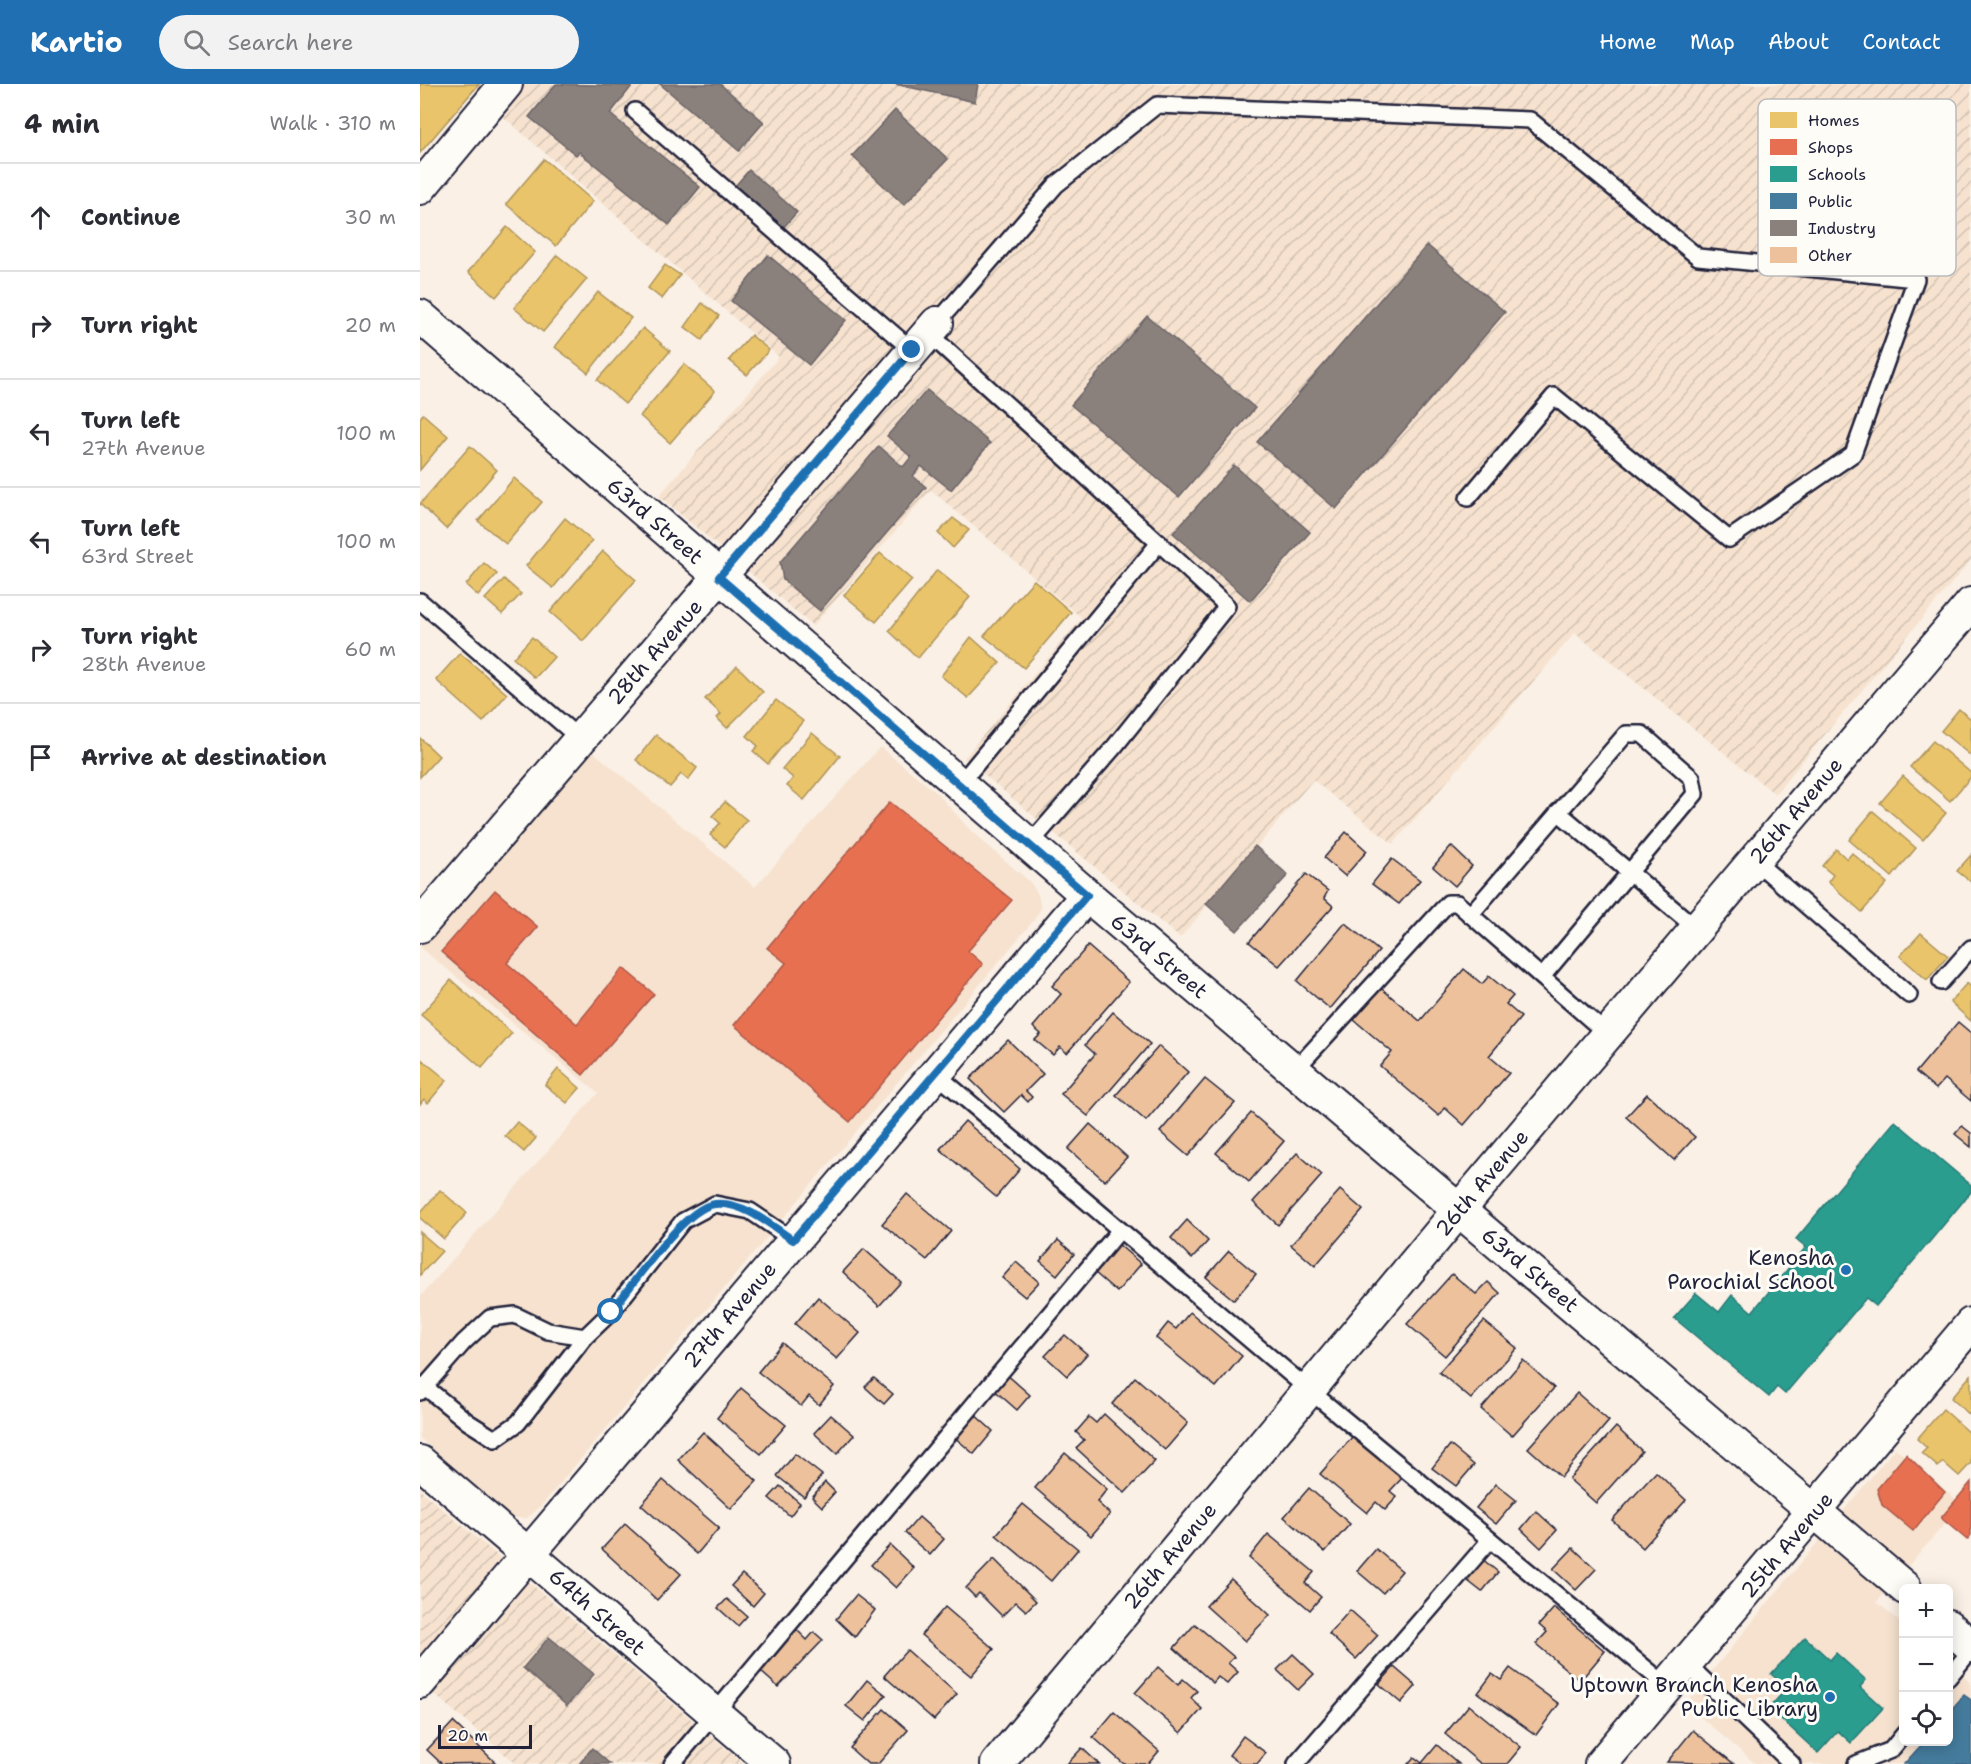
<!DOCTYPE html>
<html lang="en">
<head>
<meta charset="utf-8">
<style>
	body { margin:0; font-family:"Shantell Sans",sans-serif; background:#f2f2f3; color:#2b2b33 }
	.controls { position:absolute; right:18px; bottom:18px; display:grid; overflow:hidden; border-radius:9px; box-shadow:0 3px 15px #0003 }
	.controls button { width:54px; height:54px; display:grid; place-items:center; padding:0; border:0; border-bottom:2px solid #e1e1e2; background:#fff; color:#2b2b33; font:30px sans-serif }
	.scale { position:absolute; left:18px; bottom:15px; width:94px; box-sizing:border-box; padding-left:6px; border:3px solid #22223b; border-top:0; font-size:16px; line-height:21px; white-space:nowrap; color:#22223b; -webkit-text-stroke:4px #fdfcf7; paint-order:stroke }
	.stop { position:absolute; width:18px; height:18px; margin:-14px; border:4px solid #1f6fb2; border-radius:50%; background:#fff }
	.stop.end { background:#1f6fb2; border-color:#fff; box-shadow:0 2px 6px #0008 }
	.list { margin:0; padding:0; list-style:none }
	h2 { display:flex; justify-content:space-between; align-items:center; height:78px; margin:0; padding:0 24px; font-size:26px }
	h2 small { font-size:20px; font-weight:400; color:#7c7c81 }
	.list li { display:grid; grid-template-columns:39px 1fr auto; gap:18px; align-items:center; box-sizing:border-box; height:108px; padding:0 24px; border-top:2px solid #e1e1e2 }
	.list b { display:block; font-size:22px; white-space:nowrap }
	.list p { margin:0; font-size:20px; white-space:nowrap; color:#7c7c81 }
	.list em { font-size:20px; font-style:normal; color:#7c7c81 }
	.icon { flex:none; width:33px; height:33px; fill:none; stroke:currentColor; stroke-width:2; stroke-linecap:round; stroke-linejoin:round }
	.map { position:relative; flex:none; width:1551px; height:1680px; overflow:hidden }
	header { display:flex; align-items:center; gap:36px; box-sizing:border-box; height:84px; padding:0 30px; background:#1f6fb2; color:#fff }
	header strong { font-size:28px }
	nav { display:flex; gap:33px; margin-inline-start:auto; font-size:21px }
	.search { width:420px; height:54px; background:#f2f2f3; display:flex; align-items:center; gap:15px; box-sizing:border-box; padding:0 21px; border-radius:33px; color:#7c7c81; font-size:22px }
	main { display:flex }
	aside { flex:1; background:#fff }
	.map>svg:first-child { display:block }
	.built { fill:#f6e2cf }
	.industrial { fill:url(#industrial-furrows) }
	.homes { fill:#e9c46a; stroke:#ad935c; stroke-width:1.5 }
	.shops { fill:#e76f51; stroke:#ac584a; stroke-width:1.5 }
	.schools { fill:#2a9d8f; stroke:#287876; stroke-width:1.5 }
	.public { fill:#457b9d; stroke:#3a6080; stroke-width:1.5 }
	.industry { fill:#8a817c; stroke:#6b6468; stroke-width:1.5 }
	.building { fill:#edc19c; stroke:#22223b; stroke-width:1.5 }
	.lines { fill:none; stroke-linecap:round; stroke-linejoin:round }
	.service-casing { stroke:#22223b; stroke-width:20 }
	.minor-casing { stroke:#22223b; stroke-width:36 }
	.service { stroke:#fdfcf7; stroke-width:15 }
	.minor { stroke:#fdfcf7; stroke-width:32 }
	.route { stroke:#1f6fb2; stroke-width:8 }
	.poi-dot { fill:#1f6fb2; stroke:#fdfcf7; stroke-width:2 }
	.labels { text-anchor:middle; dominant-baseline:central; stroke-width:6; stroke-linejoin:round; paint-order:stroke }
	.street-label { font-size:21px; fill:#22223b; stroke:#fdfcf7 }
	.poi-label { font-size:21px; fill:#22223b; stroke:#fdfcf7; text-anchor:end }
	.key { fill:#fdfcf7; stroke:#bbbbbf; stroke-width:1.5 }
	.key-label { font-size:16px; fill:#22223b }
</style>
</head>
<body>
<header>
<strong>Kartio</strong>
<div class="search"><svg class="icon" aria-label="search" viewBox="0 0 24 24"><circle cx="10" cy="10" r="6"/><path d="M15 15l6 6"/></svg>Search here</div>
<nav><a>Home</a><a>Map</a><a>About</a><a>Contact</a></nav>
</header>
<main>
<aside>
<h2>4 min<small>Walk · 310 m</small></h2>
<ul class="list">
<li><svg class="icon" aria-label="ahead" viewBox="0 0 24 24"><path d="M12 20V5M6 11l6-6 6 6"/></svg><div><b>Continue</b></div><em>30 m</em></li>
<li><svg class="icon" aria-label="right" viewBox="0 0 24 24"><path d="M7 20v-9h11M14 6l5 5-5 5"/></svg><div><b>Turn right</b></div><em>20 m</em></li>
<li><svg class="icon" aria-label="left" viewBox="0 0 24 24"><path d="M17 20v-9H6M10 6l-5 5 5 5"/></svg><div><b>Turn left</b><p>27th Avenue</p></div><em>100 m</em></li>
<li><svg class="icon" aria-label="left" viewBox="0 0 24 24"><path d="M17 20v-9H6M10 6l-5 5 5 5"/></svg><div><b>Turn left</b><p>63rd Street</p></div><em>100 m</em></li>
<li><svg class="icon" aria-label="right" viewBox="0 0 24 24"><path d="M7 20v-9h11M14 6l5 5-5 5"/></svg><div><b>Turn right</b><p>28th Avenue</p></div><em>60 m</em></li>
<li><svg class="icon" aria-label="arrive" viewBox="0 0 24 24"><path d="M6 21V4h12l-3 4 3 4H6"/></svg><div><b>Arrive at destination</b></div></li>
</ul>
</aside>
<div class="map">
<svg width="1551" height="1680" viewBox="0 0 1551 1680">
	<defs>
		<pattern id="industrial-furrows" width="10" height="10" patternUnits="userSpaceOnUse" patternTransform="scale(1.5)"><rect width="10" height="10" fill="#f6e2cf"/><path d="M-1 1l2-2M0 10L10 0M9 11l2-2" fill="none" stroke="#d3c2b3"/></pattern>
	</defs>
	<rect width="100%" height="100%" fill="#faf0e5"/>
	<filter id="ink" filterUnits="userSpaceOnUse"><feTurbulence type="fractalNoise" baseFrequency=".0167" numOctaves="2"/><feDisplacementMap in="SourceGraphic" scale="12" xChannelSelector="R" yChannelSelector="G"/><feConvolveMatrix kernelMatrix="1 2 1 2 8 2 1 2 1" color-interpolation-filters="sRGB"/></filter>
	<g filter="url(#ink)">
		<g class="built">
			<polygon points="460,663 517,709 552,748 610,798 618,810 621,824 614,836 121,1422 107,1434 93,1434 0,1354 0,1213 178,1009 0,863 171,666 335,803"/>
			<polygon points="1475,1364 1542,1420 1457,1518 1483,1541 1484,1658 1528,1658 1529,1580 1551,1599 1551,1680 1336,1680 1265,1620"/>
		</g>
		<g class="industrial">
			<polygon points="0,0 1551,0 1551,476 1355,710 1155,549 973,760 893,696 760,854 544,674 662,534 511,406 393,542 239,412 359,273 48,2"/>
			<polygon points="0,1406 324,1680 96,1680 0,1598"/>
		</g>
		<g class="homes">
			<polygon points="0,0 59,0 0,69"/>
			<polygon points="124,75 173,117 136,162 86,120"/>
			<polygon points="87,143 115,168 76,213 48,188"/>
			<polygon points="137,171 167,195 123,248 94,224"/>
			<polygon points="245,181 260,191 242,215 228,204"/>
			<polygon points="178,208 211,234 168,289 135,263"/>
			<polygon points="282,219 299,232 282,256 265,243"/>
			<polygon points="223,244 250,267 205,320 177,296"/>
			<polygon points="331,251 349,266 327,291 309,276"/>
			<polygon points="264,280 295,307 250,359 220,332"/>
			<polygon points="3,330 28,352 0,386 0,334"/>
			<polygon points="50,362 77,386 26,445 0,420"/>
			<polygon points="94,394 122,418 86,460 58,437"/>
			<polygon points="145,434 172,457 133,504 106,482"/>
			<polygon points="533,434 549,446 533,464 518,449"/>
			<polygon points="183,467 216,496 163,557 130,528"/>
			<polygon points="460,469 492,496 456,538 424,511"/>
			<polygon points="64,479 77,490 58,512 46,501"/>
			<polygon points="517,486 550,513 498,574 469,547"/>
			<polygon points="84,495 101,510 82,530 65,515"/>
			<polygon points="614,496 651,528 604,584 564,552"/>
			<polygon points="112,553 134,573 115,594 93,574"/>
			<polygon points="551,553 580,579 548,614 521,592"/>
			<polygon points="40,569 87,610 63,638 16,596"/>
			<polygon points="317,582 343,608 307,644 297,634 301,630 285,615"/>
			<polygon points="356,616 383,637 348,680 333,667 338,662 327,652"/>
			<polygon points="1539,625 1551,635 1551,672 1521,647"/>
			<polygon points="392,649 420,672 384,716 367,702 373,694 362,685"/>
			<polygon points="236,651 277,684 268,696 261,690 250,703 216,676"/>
			<polygon points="0,654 19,672 0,693"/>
			<polygon points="1513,657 1551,689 1551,693 1530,717 1490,683"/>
			<polygon points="1483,692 1526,729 1503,756 1460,719"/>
			<polygon points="305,718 327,736 305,763 290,751 300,739 292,732"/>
			<polygon points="1453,727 1496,764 1472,793 1429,756"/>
			<polygon points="1416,765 1427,775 1432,769 1467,799 1442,828 1408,798 1413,791 1402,782"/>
			<polygon points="1551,771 1551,798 1537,787"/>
			<polygon points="1501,849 1528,872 1507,896 1480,872"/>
			<polygon points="31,896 92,949 62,984 1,931"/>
			<polygon points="1547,899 1551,903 1551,937 1530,918"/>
			<polygon points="0,974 27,996 8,1019 4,1015 0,1020"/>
			<polygon points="138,985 160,1004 147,1019 125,1001"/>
			<polygon points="97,1038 116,1054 104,1068 85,1052"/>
			<polygon points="20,1106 47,1129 24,1155 0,1134 0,1129"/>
			<polygon points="0,1148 22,1167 0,1191"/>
			<polygon points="1551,1291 1551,1332 1531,1314"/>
			<polygon points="1523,1325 1551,1350 1551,1379 1539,1392 1523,1378 1518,1383 1502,1369 1507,1364 1497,1355"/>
		</g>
		<g class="shops">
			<polygon points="470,718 592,816 548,867 563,880 430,1038 314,941 366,879 347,864"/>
			<polygon points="75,806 118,843 87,879 157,940 203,884 234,910 163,991 21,868"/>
			<polygon points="1486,1370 1525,1408 1493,1447 1462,1421 1457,1405"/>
			<polygon points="1551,1398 1551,1451 1547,1456 1521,1434"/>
		</g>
		<g class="schools">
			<polygon points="1475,1037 1551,1101 1551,1108 1456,1222 1446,1214 1365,1310 1357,1303 1349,1313 1254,1234 1276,1209 1299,1228 1312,1211 1332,1228 1386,1163 1376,1155"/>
			<polygon points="1385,1553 1410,1576 1416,1569 1446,1596 1440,1603 1463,1624 1431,1659 1418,1647 1398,1669 1349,1624 1367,1604 1351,1590"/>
		</g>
		<polygon class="public" points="1544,1611 1551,1616 1551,1680 1484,1680 1504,1658 1528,1658 1528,1629"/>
		<g class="industry">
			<polygon points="136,0 212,2 190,30 280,103 249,141 159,68 156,71 109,33"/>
			<polygon points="240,0 300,0 344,38 319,67"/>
			<polygon points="475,0 558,0 555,18"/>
			<polygon points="475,26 528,75 484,121 432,72"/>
			<polygon points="329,86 377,128 363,144 315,102"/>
			<polygon points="1007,161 1085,228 916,425 837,358"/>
			<polygon points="348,171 426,236 389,281 311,217"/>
			<polygon points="727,232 835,324 759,413 651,321"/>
			<polygon points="507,306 570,359 531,406 501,382 493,392 506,403 400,527 363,496 360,478 459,362 483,383 491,373 467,352"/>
			<polygon points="814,381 890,448 830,517 753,449"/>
			<polygon points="835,762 868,791 817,847 786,820"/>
			<polygon points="129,1553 174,1590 147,1622 103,1584"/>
			<polygon points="172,1664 190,1680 159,1680"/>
		</g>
		<g class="building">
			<polygon points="926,748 947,767 925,792 904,774"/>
			<polygon points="1031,762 1052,782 1035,802 1013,783"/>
			<polygon points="972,775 1000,796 979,820 952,800"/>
			<polygon points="886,790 908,807 904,814 913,822 859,882 829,858"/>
			<polygon points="925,839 959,867 910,925 877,897"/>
			<polygon points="668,862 709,898 647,969 640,963 633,971 615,956 621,950 613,943 641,910 632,902"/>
			<polygon points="1044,885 1062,900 1069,892 1093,912 1086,920 1101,933 1069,972 1089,989 1044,1041 1025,1024 1019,1032 960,982 972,968 934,936 961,904 1000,937"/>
			<polygon points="693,928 730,960 668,1032 641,1010 675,970 665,961"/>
			<polygon points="1538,938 1551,949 1551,1017 1525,995 1516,1005 1496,988"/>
			<polygon points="588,956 623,990 606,1007 612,1013 608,1018 601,1011 584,1028 550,995"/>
			<polygon points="739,962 768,988 726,1037 696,1011"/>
			<polygon points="785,995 815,1019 768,1072 740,1048"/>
			<polygon points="1227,1010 1275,1053 1254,1076 1206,1033"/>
			<polygon points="831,1029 864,1057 829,1098 796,1069"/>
			<polygon points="545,1037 600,1085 576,1113 520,1065"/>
			<polygon points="670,1040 707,1073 685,1097 648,1065"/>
			<polygon points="1542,1042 1551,1049 1551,1063 1535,1050"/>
			<polygon points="877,1069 902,1091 858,1141 833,1118"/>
			<polygon points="920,1106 943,1126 895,1182 871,1161"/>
			<polygon points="487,1110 531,1147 507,1176 462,1140"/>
			<polygon points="767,1136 788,1157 772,1175 751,1154"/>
			<polygon points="638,1156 654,1170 637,1191 620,1177"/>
			<polygon points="698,1160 721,1180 697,1208 674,1188"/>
			<polygon points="444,1165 481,1198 459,1222 423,1188"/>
			<polygon points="809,1167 836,1190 814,1216 786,1193"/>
			<polygon points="596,1178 619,1198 605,1213 582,1194"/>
			<polygon points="1032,1190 1056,1210 1068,1198 1080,1209 1025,1272 987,1240"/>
			<polygon points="398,1213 440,1249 417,1275 375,1240"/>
			<polygon points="770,1228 822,1272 796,1303 736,1254 748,1239 756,1245"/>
			<polygon points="1064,1237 1097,1264 1051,1315 1019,1288"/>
			<polygon points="645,1251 667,1270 647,1292 625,1272"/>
			<polygon points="362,1259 414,1302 399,1321 389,1312 381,1322 338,1288"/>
			<polygon points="1103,1276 1134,1304 1092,1352 1061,1325"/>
			<polygon points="585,1289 610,1311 597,1326 572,1304"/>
			<polygon points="715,1293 768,1339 745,1366 692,1320"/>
			<polygon points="454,1294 473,1310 464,1320 445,1303"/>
			<polygon points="321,1304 366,1341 341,1370 297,1334"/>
			<polygon points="1157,1309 1189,1337 1141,1393 1108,1364"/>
			<polygon points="553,1329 573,1347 554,1370 533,1352"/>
			<polygon points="684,1330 735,1377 705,1409 656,1364 664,1356 656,1348 669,1333 676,1339"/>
			<polygon points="411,1331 434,1351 417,1370 394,1349"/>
			<polygon points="1196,1343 1222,1367 1176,1419 1149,1395"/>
			<polygon points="283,1348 337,1397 311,1425 258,1376"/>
			<polygon points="934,1351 983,1393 970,1407 977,1413 965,1426 956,1418 947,1429 900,1390"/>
			<polygon points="1030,1361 1054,1381 1036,1402 1012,1384"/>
			<polygon points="645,1369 687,1405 677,1418 690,1430 671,1452 615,1404"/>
			<polygon points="375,1370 402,1391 384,1413 357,1392"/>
			<polygon points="1236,1388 1266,1416 1223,1464 1192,1436"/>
			<polygon points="243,1396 299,1444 277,1470 221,1421"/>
			<polygon points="405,1398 415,1408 402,1423 392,1413"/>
			<polygon points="1076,1400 1096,1416 1076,1440 1056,1424"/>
			<polygon points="360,1402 380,1419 370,1432 349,1414"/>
			<polygon points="889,1404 930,1440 905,1468 864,1433"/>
			<polygon points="603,1420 658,1465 631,1497 576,1451"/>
			<polygon points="1116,1427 1137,1446 1121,1464 1101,1445"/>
			<polygon points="499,1433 524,1455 510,1471 485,1449"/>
			<polygon points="205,1440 261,1490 237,1516 182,1465"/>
			<polygon points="848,1450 894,1488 885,1499 901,1513 890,1526 829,1474"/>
			<polygon points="470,1461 494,1484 476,1504 451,1481"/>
			<polygon points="1153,1464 1176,1485 1156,1506 1133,1485"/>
			<polygon points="956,1465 982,1487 963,1509 937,1487"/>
			<polygon points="1061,1474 1078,1488 1062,1508 1044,1494"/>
			<polygon points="574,1475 616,1517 606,1527 596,1518 582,1532 559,1509 555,1513 546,1504"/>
			<polygon points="322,1490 344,1509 333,1522 311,1502"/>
			<polygon points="811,1495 850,1531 825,1557 786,1522"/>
			<polygon points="436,1511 455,1526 435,1553 416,1535"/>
			<polygon points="307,1515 327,1532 318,1542 298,1524"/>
			<polygon points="525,1523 574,1565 551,1592 501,1551"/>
			<polygon points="1134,1524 1185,1567 1160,1597 1116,1560 1127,1548 1119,1541"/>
			<polygon points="930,1526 958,1551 936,1575 909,1550"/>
			<polygon points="775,1540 814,1573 808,1579 818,1588 807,1600 798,1593 793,1599 754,1564"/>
			<polygon points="376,1545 387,1556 394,1548 403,1556 358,1603 338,1585"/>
			<polygon points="487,1566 537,1610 514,1636 464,1592"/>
			<polygon points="873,1570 894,1590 878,1606 857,1586"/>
			<polygon points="738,1583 758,1601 763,1595 777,1607 771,1614 782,1625 761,1649 715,1609"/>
			<polygon points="974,1583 996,1602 981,1619 959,1600"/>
			<polygon points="1090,1584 1139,1620 1116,1651 1058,1609 1072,1590 1081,1596"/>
			<polygon points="447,1596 466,1611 445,1637 426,1622"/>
			<polygon points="1049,1621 1101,1663 1087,1680 1061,1680 1025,1650"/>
			<polygon points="464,1625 488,1646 458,1680 448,1680 430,1664"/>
			<polygon points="694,1628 739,1667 728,1680 704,1680 673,1653"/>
			<polygon points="33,1638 76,1679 22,1680 7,1666"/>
			<polygon points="1273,1646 1314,1680 1247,1678"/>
			<polygon points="823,1652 846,1669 837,1680 821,1680 809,1671"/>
			<polygon points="1017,1661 1039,1680 988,1680 994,1673 1002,1679"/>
			<polygon points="662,1664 679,1680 647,1680"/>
		</g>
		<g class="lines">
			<g class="service-casing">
				<g id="service">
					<polyline points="215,27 492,266"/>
					<polyline points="517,239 636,101 737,21 1110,36 1278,173 1496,195 1433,370 1309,455 1134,312 1048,414"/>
					<polyline points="508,249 739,459 539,701"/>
					<polyline points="0,517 160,655"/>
					<polyline points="1138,728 1277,845"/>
					<polyline points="609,761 695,662 807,522 739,459"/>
					<polyline points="1334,776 1489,911"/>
					<polyline points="1050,831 1206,650 1222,650 1272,694 1275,710 1122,893"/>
					<polyline points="1521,898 1551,864"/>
					<polyline points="874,987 1028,819 1037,819 1187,950"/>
					<polyline points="515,989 889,1306 1247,1602"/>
					<polyline points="5,1303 48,1338 75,1355 98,1339 165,1253"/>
					<polyline points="0,1308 44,1258 70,1234 95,1231 128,1247 165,1253 191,1228 263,1137 295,1120 330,1127 373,1156"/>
					<polyline points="1266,1579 1372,1680"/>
					<polyline points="1528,1594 1551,1566"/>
					<polyline points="252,1680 700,1146"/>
					<polyline points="876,1680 1070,1456"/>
					<polyline points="1436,1680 1471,1666 1484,1650"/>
				</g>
			</g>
			<g class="minor-casing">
				<g id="minor">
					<polyline points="0,104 86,0"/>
					<polyline points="0,232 667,811 1485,1504"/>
					<polyline points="0,842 517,239"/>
					<polyline points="0,1378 354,1680"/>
					<polyline points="1528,1542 1551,1562"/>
					<polyline points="0,1598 667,811"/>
					<polyline points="577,1680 1039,1126 1551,520"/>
					<polyline points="1181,1680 1551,1240"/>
				</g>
			</g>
			<use href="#service" class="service"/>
			<use href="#minor" class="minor"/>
		</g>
	</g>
	<g class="lines" filter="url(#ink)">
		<path class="route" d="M191,1228C211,1203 264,1123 295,1120C323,1117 352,1142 373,1156L667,811L299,493L492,266"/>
	</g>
	<g class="poi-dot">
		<circle cx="1426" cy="1186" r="6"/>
		<circle cx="1410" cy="1613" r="6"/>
	</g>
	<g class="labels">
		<g class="street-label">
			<text transform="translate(235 437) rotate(41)">63rd Street</text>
			<text transform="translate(235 568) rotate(-49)">28th Avenue</text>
			<text transform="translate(1376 727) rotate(-50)">26th Avenue</text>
			<text transform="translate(739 872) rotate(40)">63rd Street</text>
			<text transform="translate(1062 1099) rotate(-50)">26th Avenue</text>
			<text transform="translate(1110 1186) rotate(40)">63rd Street</text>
			<text transform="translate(310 1231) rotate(-50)">27th Avenue</text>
			<text transform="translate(1367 1461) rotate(-50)">25th Avenue</text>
			<text transform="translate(750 1472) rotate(-50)">26th Avenue</text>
			<text transform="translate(177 1528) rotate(41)">64th Street</text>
		</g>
		<g class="poi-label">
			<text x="1414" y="1174">Kenosha<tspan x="1414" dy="24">Parochial School</tspan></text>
			<text x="1398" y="1601">Uptown Branch Kenosha<tspan x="1398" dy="24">Public Library</tspan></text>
		</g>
	</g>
	<rect x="1338" y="15" width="198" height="177" rx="9" class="key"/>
	<rect x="1350" y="28" width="27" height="16" fill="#e9c46a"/>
	<rect x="1350" y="55" width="27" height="16" fill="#e76f51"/>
	<rect x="1350" y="82" width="27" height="16" fill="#2a9d8f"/>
	<rect x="1350" y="109" width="27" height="16" fill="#457b9d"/>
	<rect x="1350" y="136" width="27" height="16" fill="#8a817c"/>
	<rect x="1350" y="163" width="27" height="16" fill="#edc19c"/>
	<g class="key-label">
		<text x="1388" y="42">Homes</text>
		<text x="1388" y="69">Shops</text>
		<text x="1388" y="96">Schools</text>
		<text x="1388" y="123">Public</text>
		<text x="1388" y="150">Industry</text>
		<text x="1388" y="177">Other</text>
	</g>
</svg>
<div class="controls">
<button>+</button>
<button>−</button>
<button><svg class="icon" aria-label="locate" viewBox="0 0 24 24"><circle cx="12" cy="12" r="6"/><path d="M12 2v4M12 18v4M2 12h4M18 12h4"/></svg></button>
</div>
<div class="scale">20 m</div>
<div class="stop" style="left:191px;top:1228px"></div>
<div class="stop end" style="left:492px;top:266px"></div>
</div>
</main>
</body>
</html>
